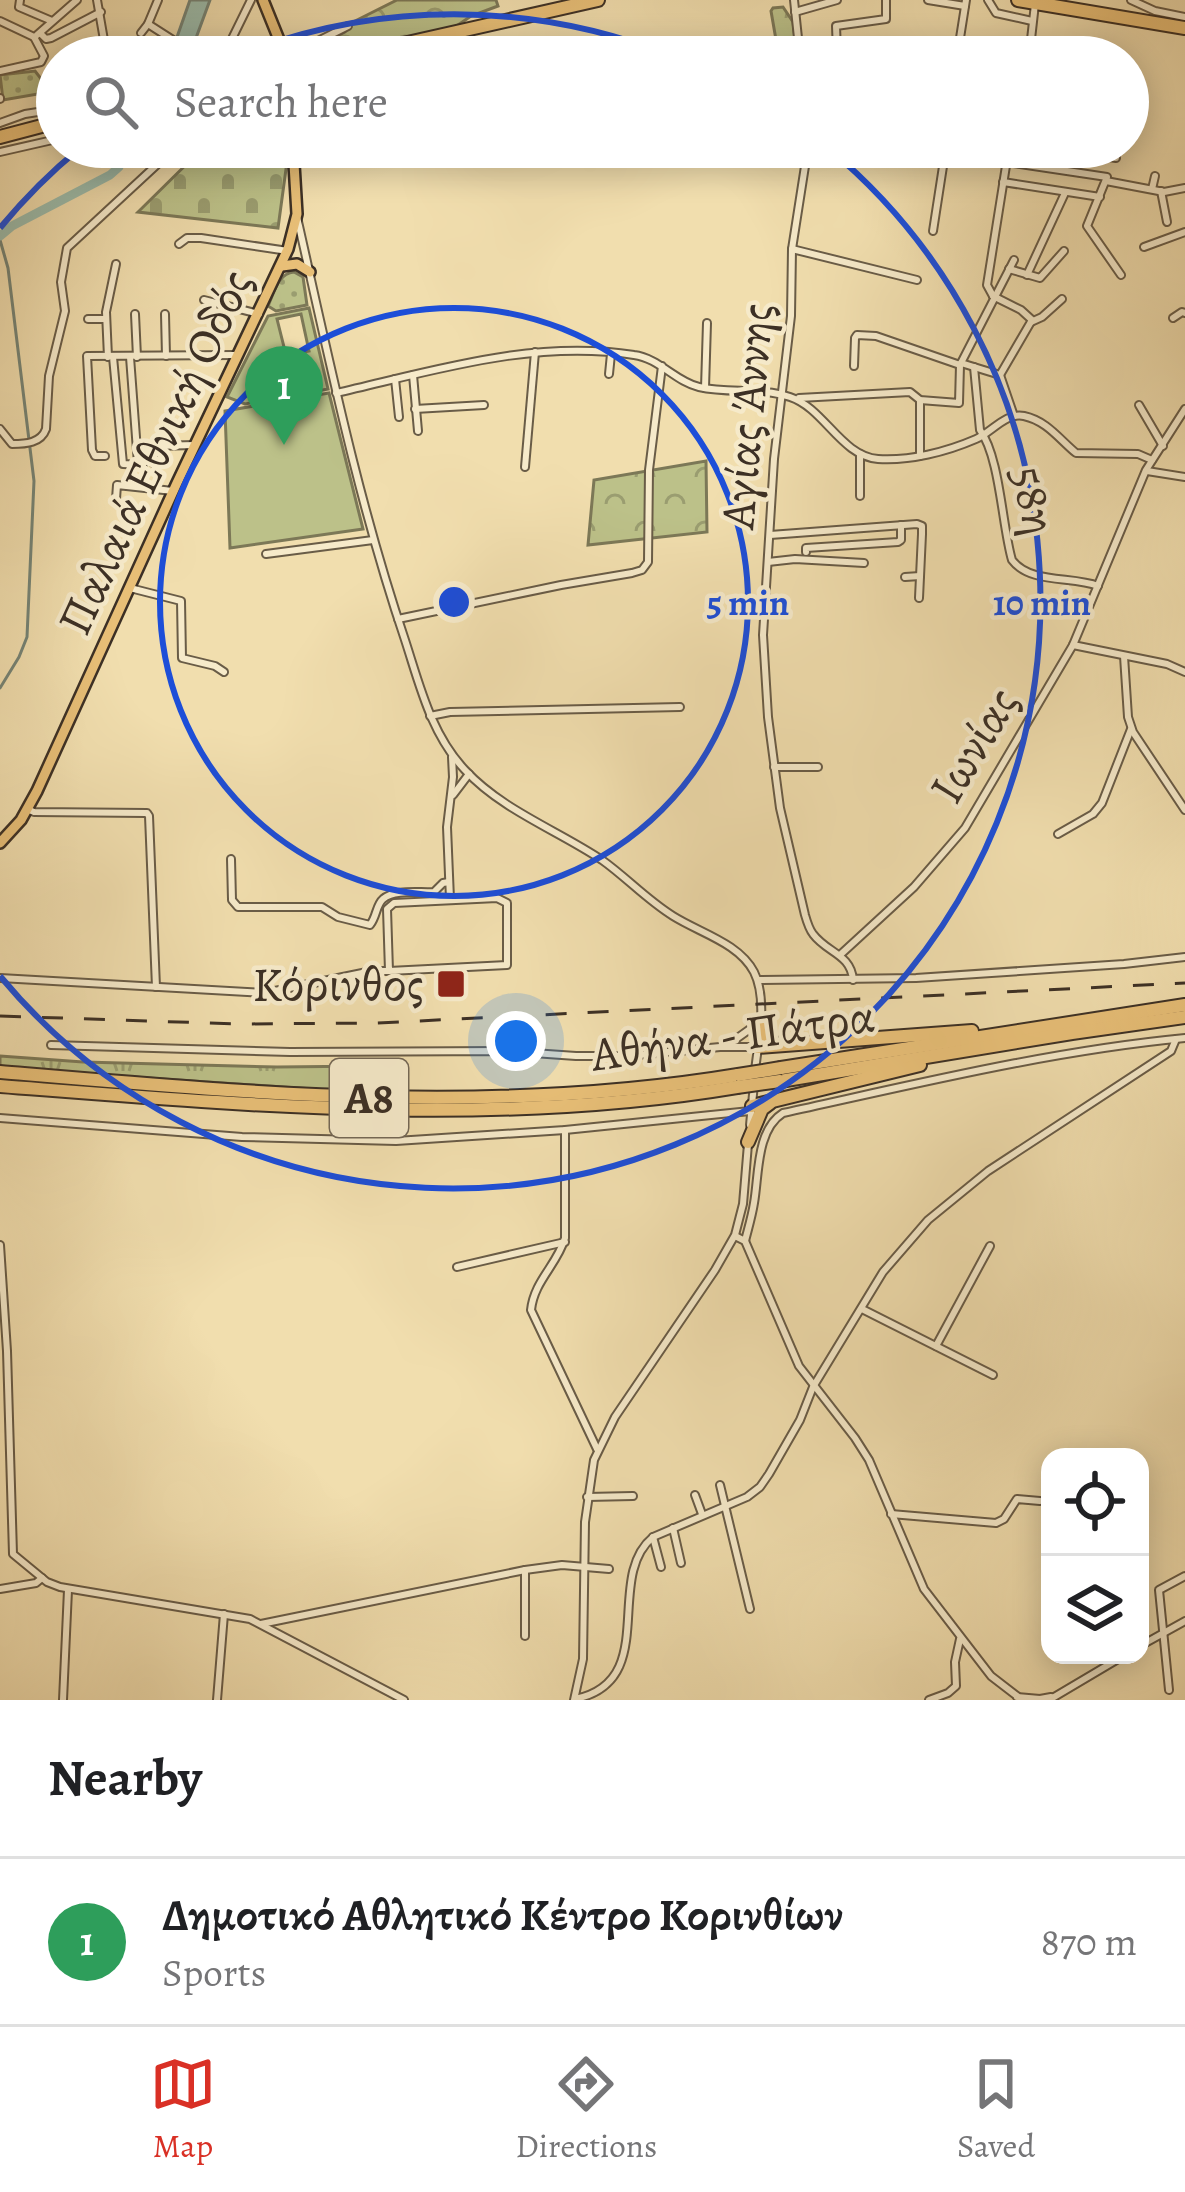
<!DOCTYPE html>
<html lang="en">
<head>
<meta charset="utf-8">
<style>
	body { margin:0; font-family:Alegreya,serif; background:#f6f6f6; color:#202124 }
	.controls { position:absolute; right:36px; bottom:36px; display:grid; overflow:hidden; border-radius:24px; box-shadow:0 6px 30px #0003 }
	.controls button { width:108px; height:108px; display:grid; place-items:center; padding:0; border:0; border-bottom:3px solid #e0e0e0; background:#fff; color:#202124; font:60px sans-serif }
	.you { position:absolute; left:516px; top:1041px; width:42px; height:42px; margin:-30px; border:9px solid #fff; border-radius:50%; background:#1a73e8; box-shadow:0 0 0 18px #1a73e833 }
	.badge { display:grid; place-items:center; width:78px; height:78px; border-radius:50%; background:#d93025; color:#fff; font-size:39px; font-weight:700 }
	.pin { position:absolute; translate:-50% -99px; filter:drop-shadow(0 3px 6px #0008) }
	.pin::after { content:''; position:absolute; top:63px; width:42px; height:36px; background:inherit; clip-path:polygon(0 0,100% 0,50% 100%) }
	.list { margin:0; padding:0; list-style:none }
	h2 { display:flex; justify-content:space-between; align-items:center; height:156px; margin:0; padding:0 48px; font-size:51px }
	h2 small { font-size:39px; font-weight:400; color:#757577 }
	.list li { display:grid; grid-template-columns:78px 1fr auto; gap:36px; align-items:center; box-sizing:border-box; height:168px; padding:0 48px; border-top:3px solid #e0e0e0 }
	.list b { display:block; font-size:45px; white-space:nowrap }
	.list p { margin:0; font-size:39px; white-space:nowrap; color:#757577 }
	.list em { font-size:39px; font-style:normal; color:#757577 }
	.icon { flex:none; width:66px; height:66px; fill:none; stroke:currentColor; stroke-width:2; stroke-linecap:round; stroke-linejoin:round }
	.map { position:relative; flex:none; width:1185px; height:1700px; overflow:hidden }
	.search { position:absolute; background:#fff; box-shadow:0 6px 30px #0003; left:36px; right:36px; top:36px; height:132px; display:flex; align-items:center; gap:30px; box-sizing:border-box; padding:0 42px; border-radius:66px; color:#757577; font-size:45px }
	.sheet { height:324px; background:#fff }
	nav { display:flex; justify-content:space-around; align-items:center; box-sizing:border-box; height:168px; border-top:3px solid #e0e0e0; background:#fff; font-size:33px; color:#757577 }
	nav a { display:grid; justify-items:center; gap:6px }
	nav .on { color:#d93025 }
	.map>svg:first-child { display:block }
	.grass { fill:url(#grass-tufts); stroke:#7c7857; stroke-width:3 }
	.forest { fill:url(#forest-crowns); stroke:#7c7857; stroke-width:3 }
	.cemetery { fill:url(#cemetery-stones); stroke:#7c7857; stroke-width:3 }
	.park { fill:url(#park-dots); stroke:#7c7857; stroke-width:3 }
	.garden { fill:#bcc189; stroke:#7c7857; stroke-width:3; fill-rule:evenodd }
	.water { fill:#9bbcac; stroke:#758476; stroke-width:3 }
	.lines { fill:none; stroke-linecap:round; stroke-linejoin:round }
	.stream { stroke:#758476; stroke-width:3 }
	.river { stroke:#9bbcac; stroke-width:9 }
	.minor-casing { stroke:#695c47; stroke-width:10 }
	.major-casing { stroke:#3c3025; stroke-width:14 }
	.highway-casing { stroke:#3c3025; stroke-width:16 }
	.minor { stroke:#f6eaca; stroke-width:6 }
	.major { stroke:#e8bf77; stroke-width:9 }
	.highway { stroke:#e8bf77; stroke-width:12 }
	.rail { stroke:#3c3025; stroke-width:3; stroke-dasharray:21 21; stroke-linecap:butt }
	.highway-bridge-casing { stroke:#3c3025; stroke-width:16; stroke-linecap:butt }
	.highway-bridge { stroke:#e8bf77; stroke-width:12 }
	.ring { fill:none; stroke:#1d4ed8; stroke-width:6 }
	.poi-dot { fill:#8f2418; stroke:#f6eaca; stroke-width:4.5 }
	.labels { text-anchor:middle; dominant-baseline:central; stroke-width:9; stroke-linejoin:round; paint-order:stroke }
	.shield { fill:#f6eaca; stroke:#746856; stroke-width:3 }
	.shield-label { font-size:45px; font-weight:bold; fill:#3c3025 }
	.street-label { font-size:48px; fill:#3c3025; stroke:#f6eaca }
	.poi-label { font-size:48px; fill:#3c3025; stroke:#f6eaca; text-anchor:end }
	.centre { fill:#1d4ed8; stroke:#f6eaca; stroke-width:6 }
	.ring-label { font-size:36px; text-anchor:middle; font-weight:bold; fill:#1d4ed8; stroke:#f6eaca; stroke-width:9; stroke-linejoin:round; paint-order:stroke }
</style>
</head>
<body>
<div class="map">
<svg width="1185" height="1700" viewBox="0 0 1185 1700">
	<defs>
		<pattern id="grass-tufts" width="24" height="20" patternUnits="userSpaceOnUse" patternTransform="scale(3)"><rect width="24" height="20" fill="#bcc189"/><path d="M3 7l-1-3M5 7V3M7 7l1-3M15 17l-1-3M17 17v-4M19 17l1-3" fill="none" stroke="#9a9d70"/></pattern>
		<pattern id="forest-crowns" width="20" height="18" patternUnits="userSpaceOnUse" patternTransform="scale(3)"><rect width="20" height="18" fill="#bcc189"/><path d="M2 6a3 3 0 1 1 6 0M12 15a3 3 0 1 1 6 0" fill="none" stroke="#9a9d70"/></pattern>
		<pattern id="cemetery-stones" width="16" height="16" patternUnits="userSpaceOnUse" patternTransform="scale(3)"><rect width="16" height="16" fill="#bcc189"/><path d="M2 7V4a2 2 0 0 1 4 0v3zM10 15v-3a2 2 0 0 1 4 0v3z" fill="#9a9d70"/></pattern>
		<pattern id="park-dots" width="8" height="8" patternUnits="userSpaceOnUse" patternTransform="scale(3)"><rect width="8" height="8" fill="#bcc189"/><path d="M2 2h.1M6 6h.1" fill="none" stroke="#9a9d70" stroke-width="1.8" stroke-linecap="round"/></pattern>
	</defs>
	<rect width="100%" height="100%" fill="#f1deae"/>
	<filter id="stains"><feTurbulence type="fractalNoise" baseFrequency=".00167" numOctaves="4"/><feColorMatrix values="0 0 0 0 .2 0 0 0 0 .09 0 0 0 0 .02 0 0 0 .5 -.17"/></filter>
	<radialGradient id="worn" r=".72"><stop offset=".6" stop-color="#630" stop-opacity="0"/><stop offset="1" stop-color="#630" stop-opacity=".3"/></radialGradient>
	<polygon class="grass" points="0,1056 83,1062 277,1067 372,1066 373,1093 0,1068"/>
	<g class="forest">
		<polygon points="397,0 496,0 498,6 471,16 455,27 343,57 300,57 345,32 349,24"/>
		<polygon points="783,7 793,22 797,57 779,57 771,11 773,8"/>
		<polygon points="706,461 707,532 588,545 594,480"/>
	</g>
	<polygon class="cemetery" points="204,147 289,147 278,228 138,212"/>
	<g class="park">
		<polygon points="35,71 42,80 38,94 3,100 0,75"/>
		<path d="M294,272L303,277L307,305L276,311L268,306C274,293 278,273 294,272Z"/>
	</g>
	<g class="garden">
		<path d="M309,308L328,389L245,404L227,397L268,316ZM301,314L309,351L286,355L277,319Z"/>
		<polygon points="329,393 363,529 230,548 225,411"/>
	</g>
	<polygon class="water" points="190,0 210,0 189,57 170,57"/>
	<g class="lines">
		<polyline class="stream" points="0,240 8,268 34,481 27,637 19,657 0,688"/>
		<polyline class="river" points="0,236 12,226 110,175 119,167 124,147"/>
		<g class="minor-casing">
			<g id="minor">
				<polyline points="20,0 19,7 52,21"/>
				<polyline points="97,0 104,40 98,57"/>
				<polyline points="794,0 800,57"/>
				<polyline points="928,0 965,6"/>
				<polyline points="988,0 996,13 1032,21"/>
				<polyline points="1131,0 1155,11 1185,17"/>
				<polyline points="795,12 837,0"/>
				<polyline points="0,21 34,37"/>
				<polyline points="148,24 173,40"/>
				<polyline points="40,33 46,39 51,38 101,12"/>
				<polyline points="141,33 148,24 158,0"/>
				<polyline points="37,35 77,0"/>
				<polyline points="961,42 1001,46"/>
				<polyline points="799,48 874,57"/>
				<polyline points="101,50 114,57"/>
				<polyline points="837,52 836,26 886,19 886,0"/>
				<polyline points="78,53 98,57"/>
				<polyline points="223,57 251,0"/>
				<polyline points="268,57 306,47 348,26"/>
				<polyline points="957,57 966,0"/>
				<polyline points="1029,57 1035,4"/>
				<polyline points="0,71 41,62 44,56 34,37"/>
				<polyline points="1128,78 1131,80"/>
				<polyline points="0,98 0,99"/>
				<polyline points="0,123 25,114 57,109"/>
				<path d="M808,147L792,249L791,316L774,459L763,635L768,717L780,808L805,915C807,922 809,929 813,934C827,953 851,954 853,980"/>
				<polyline points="1041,147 1116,158"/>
				<polyline points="807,150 881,160 887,158 889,147"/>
				<polyline points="0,152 57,139"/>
				<polyline points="945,153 983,158 1007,157"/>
				<polyline points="887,158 938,162"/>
				<polyline points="923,161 925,147"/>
				<polyline points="1007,162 1107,177 1087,226 1121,275"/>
				<polyline points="1106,181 1164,192 1185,188"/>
				<polyline points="1003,182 1100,197"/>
				<polyline points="1152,189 1155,176"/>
				<polyline points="1161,191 1167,222"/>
				<path d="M297,217C329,359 358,501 405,640C420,686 431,734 465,770C502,810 557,830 602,860C626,877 647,900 673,916C700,933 739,943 754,972C768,1000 758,1042 755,1071"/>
				<polyline points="933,231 946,147"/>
				<polyline points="179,244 187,238 201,238 288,251"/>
				<polyline points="1144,247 1185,232"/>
				<polyline points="792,249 917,280"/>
				<polyline points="1009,269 1040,278 1064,251"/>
				<polyline points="1027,275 1065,193"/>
				<polyline points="993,296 987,285 1009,147"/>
				<polyline points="993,296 1021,310 1032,320 1000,375"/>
				<polyline points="204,300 259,314"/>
				<polyline points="135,314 137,357"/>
				<polyline points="165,314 166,356"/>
				<polyline points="1173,318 1182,312 1185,313"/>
				<polyline points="88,319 106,319"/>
				<polyline points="1031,322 1042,317 1062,299"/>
				<polyline points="108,357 106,312 116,264"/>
				<polyline points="113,357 123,464 143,465"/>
				<polyline points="130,357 138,464"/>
				<polyline points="961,363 1000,375"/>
				<polyline points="854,366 855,338 857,335 876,336 960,365"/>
				<path d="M974,367L980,430C1000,457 1002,526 1012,560C1030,584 1072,576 1098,586"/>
				<polyline points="609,374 611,354"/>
				<polyline points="413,375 418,431"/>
				<polyline points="1000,375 1014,416"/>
				<polyline points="395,379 399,417"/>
				<polyline points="705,388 707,323"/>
				<path d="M336,393C433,371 533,339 634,355C659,358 676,382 699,387C729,394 760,387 790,397C824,408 841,456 878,459C910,461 946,452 976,439C992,432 1006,412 1024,416C1047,421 1059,439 1076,453L1138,454L1152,460"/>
				<polyline points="799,398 910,392 920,400 959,403 960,365 1014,260"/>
				<polyline points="1139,405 1163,446"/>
				<polyline points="415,409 484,405"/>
				<path d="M0,429L12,444C26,444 41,443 46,429L49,376L65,311L61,282L67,248L176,147"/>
				<polyline points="105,456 95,456 92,450 87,356 236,355"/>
				<polyline points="920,456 920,400"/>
				<polyline points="153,463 153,446 195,445"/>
				<polyline points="525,467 535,352"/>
				<polyline points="1147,471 1185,477"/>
				<polyline points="860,496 860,454"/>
				<polyline points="116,499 117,485 173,491"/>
				<polyline points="770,535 917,524 922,526 922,534 919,598"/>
				<polyline points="806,552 806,548 898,542 901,540 901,525"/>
				<polyline points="266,554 373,540"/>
				<polyline points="768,562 795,559 864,563"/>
				<polyline points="905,577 920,576"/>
				<polyline points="130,588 181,601 182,658 215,666 224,672"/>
				<polyline points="398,619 561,585 632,573 642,570 648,562 649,470 662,366"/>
				<polyline points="1073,645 1167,664 1185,672"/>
				<polyline points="1124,656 1128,717 1133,732 1185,810"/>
				<polyline points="430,716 450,712 680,707"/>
				<polyline points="774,767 818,767"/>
				<polyline points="453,795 469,774"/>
				<polyline points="27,809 34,812 147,813 149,816 156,987"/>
				<polyline points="1058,834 1093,814 1102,803 1131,729"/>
				<path d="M231,859L232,900L238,907H322L338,917L370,925C377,916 376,905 383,899C394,889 420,893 434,892L443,883L449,882"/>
				<polyline points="450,899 447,827 453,777 452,757"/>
				<polyline points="840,955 914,887 965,828 1073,645 1146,470 1185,409"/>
				<polyline points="0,978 265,993 372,971 389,971 507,965 507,903 497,898 394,903 387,909 389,971"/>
				<polyline points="758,980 916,978 1124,964 1185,957"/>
				<polyline points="729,1044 757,1024"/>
				<polyline points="51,1045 290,1052 506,1051 576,1056 626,1056 720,1047 754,1047"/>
				<polyline points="0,1118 242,1137 396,1141 565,1130 750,1111"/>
				<polyline points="750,1125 754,1084"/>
				<path d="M565,1130V1238C557,1265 534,1281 531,1310L597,1449"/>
				<polyline points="735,1236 745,1241 799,1366 855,1438 869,1460 924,1589 991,1676 1017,1696"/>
				<path d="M745,1241C748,1229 752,1216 754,1203C759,1175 756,1130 783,1113C916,1084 1050,1051 1185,1038"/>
				<polyline points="0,1245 7,1351 13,1554 47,1582 60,1587 250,1619 404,1700"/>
				<polyline points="457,1267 565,1242"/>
				<polyline points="862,1309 993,1375"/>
				<polyline points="936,1346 990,1246"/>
				<polyline points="720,1485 750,1609"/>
				<polyline points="695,1495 702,1514"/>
				<polyline points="587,1497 633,1496"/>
				<polyline points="891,1514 996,1523 1004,1519 1017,1499 1040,1501"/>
				<polyline points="673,1528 681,1563"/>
				<polyline points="653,1537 661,1567"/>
				<polyline points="525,1570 525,1636"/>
				<polyline points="0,1589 36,1583 42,1578"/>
				<polyline points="261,1624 525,1570 562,1565 609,1569"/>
				<polyline points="1140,1646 1185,1621"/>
				<polyline points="1169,1690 1159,1590 1185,1576"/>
				<polyline points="1017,1697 1040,1699 1051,1697"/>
				<path d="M575,1699C661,1681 603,1578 653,1537L747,1497L760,1487L769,1474L800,1420L813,1387L883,1272L928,1220L988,1171L1171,1051L1176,1039"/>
				<polyline points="63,1700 68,1590"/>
				<polyline points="217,1700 224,1614"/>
				<polyline points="574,1700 583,1659 585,1522 594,1460 615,1417 715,1270 735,1235 743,1204 748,1144"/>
				<polyline points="929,1700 948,1693 956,1686 955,1662 960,1639"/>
				<polyline points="1049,1700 1125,1655"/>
			</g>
		</g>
		<g class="major-casing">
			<g id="major">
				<polyline points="263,0 286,57"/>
				<polyline points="282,266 297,264 310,272"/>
				<polyline points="0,843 21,820 37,791 176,485 288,249 297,214 293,147"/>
			</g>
		</g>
		<g class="highway-casing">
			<g id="highway">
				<polyline points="1018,0 1185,28"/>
				<polyline points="345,57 598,0"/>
				<polyline points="0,137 57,122"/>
				<polyline points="760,1020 768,1040 780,1045"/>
				<polyline points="757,1047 972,1031"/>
				<polyline points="781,1068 1185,1005"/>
				<path d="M0,1072C248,1093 491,1116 738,1075"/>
				<polyline points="780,1081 1072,1033 1185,1017"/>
				<path d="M0,1086C246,1105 492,1128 737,1087"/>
				<polyline points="752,1106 920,1065"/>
				<polyline points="748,1142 762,1109 770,1103"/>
			</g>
		</g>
		<use href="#minor" class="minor"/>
		<use href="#major" class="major"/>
		<use href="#highway" class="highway"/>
		<polyline class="rail" points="0,1016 238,1024 377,1023 1185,983"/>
		<g class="highway-bridge-casing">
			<g id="highway-bridge">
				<polyline points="738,1075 781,1068"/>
				<polyline points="737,1087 780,1081"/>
			</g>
		</g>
		<use href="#highway-bridge" class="highway-bridge"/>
	</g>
	<g class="ring">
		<circle cx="454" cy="602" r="294"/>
		<path d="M0 228A588 588 0 0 1 80 148M234 57A588 588 0 0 1 674 57M828 148A588 588 0 1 1 0 976"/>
	</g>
	<rect class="poi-dot" x="436" y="969" width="30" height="30" rx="6"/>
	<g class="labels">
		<rect class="shield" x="330" y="1059" width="78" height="78" rx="9"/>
		<g class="shield-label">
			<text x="369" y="1098">Α8</text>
		</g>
		<g class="street-label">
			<text transform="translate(747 416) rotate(-85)">Αγίας Άννης</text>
			<text transform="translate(155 452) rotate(-65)">Παλαιά Εθνική Οδός</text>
			<text transform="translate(1034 500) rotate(77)">58η</text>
			<text transform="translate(974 745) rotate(-59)">Ιωνίας</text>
			<text transform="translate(733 1035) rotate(-8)">Αθήνα - Πάτρα</text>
		</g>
		<g class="poi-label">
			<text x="424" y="984">Κόρινθος</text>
		</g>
	</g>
	<circle cx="454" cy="602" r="18" class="centre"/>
	<g class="ring-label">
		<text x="748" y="615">5 min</text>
		<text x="1042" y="615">10 min</text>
	</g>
	<rect width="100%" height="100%" filter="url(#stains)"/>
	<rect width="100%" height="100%" fill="url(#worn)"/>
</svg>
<div class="controls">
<button><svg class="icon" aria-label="locate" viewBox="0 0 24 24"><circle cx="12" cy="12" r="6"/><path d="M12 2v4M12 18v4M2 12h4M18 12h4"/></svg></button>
<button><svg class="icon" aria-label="layers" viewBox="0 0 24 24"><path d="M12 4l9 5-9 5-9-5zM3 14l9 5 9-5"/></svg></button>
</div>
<div class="you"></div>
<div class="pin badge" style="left:284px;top:445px;background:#2e9e5b">1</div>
<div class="search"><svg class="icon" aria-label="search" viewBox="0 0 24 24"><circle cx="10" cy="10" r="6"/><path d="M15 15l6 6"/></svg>Search here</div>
</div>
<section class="sheet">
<h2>Nearby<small></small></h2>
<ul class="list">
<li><span class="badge" style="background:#2e9e5b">1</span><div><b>Δημοτικό Αθλητικό Κέντρο Κορινθίων</b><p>Sports</p></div><em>870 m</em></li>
</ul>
</section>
<nav>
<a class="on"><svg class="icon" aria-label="map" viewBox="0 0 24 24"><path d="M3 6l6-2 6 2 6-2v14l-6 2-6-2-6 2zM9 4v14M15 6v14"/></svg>Map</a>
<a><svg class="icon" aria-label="directions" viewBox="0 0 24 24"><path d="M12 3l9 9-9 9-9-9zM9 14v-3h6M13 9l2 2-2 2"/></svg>Directions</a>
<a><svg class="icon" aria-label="saved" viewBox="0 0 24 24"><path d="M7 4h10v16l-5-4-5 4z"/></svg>Saved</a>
</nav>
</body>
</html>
